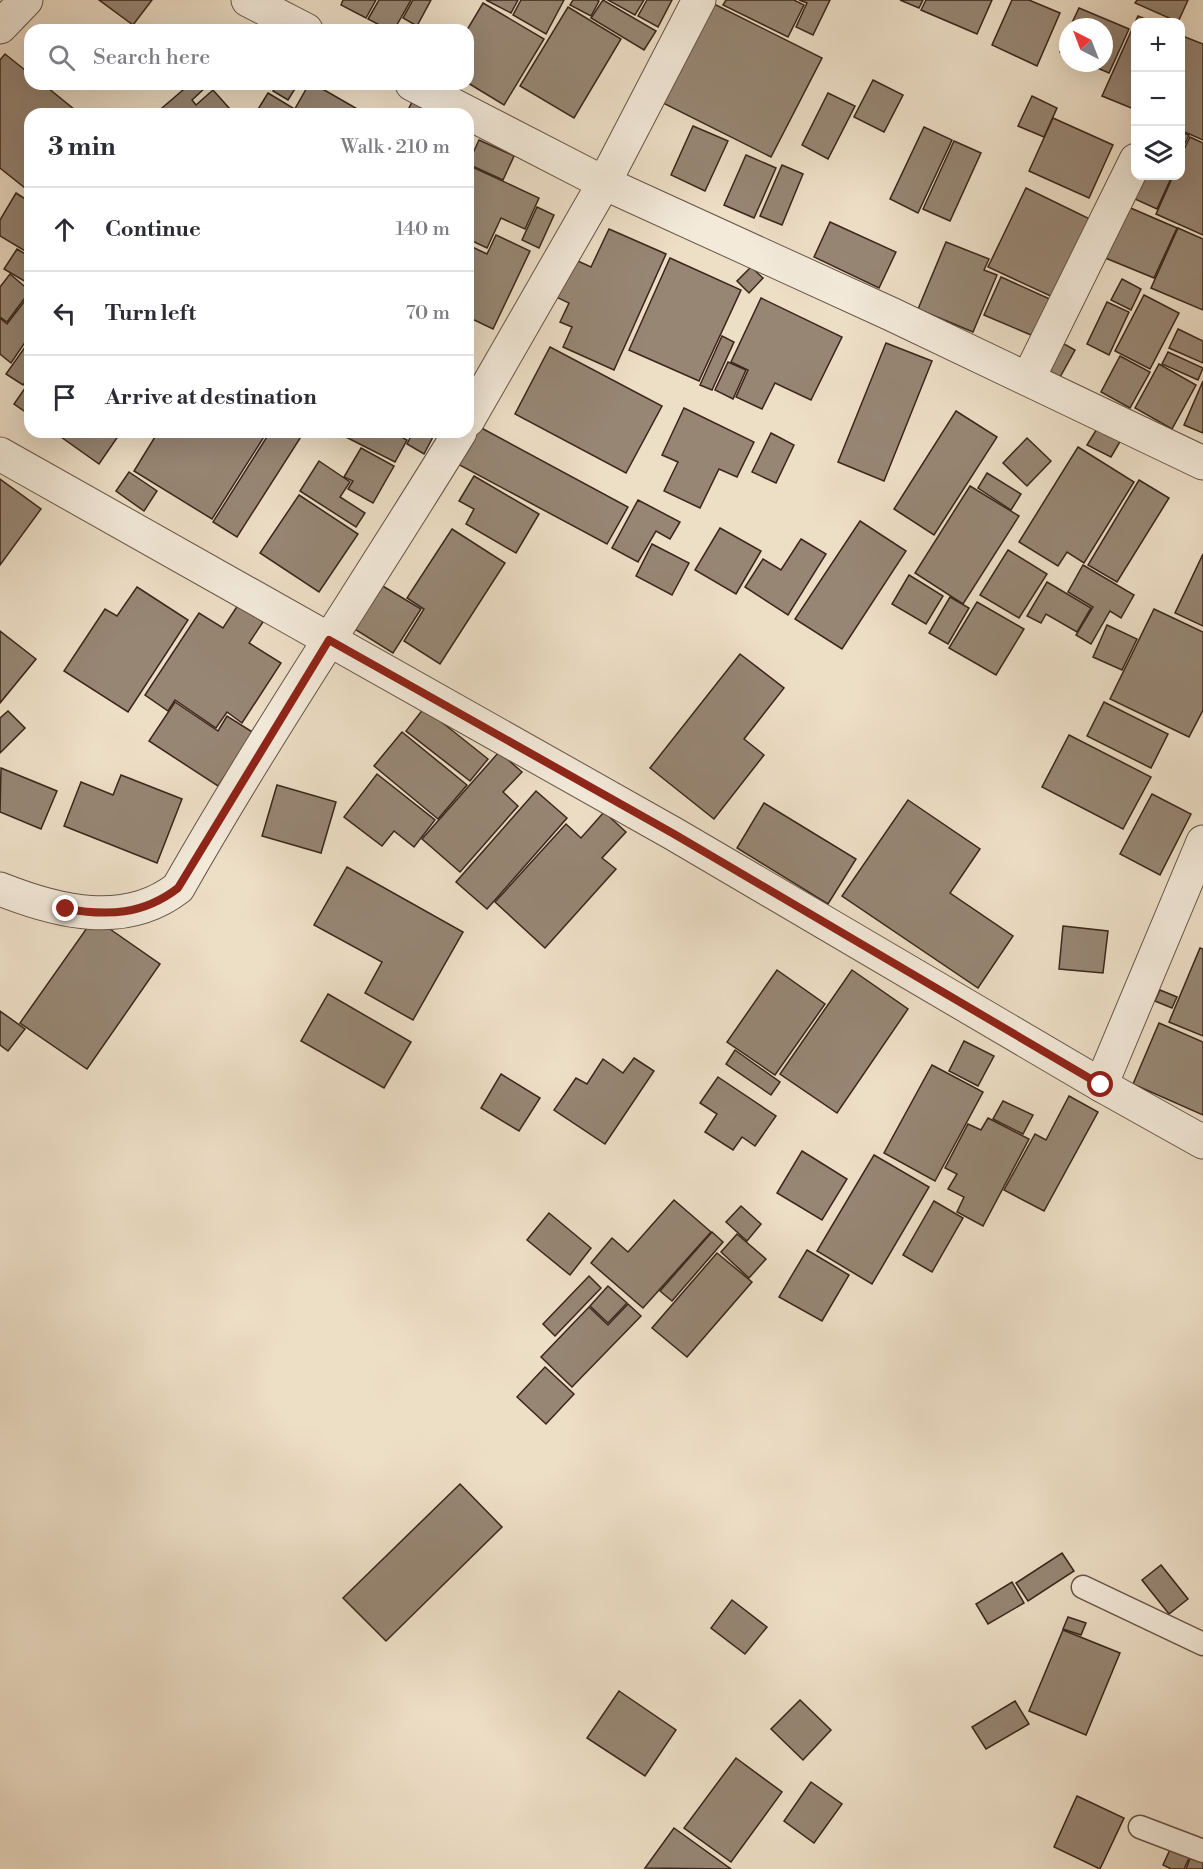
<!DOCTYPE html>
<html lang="en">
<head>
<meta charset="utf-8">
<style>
	body { margin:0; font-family:"Libre Bodoni",serif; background:#f7f7f7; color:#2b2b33 }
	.controls { position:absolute; right:18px; top:18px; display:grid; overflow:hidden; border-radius:12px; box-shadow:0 6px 24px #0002 }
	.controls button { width:54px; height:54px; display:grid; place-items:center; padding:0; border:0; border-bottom:2px solid #e1e1e2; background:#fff; color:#2b2b33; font:30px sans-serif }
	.compass { position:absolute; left:1059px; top:18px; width:54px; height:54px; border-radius:50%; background:#fff; box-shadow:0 6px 24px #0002; rotate:318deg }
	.stop { position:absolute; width:18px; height:18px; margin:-14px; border:4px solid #8f2418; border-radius:50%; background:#fff }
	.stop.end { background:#8f2418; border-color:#fff; box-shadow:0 2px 6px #0008 }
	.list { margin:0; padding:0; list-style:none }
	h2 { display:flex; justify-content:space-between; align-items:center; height:78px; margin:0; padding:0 24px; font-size:26px }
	h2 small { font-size:20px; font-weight:400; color:#7c7c81 }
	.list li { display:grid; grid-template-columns:39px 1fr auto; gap:18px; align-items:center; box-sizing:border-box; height:84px; padding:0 24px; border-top:2px solid #e1e1e2 }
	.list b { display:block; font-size:22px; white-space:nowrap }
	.list em { font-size:20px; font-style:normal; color:#7c7c81 }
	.icon { flex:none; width:33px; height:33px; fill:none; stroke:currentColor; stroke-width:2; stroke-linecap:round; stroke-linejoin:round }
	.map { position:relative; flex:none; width:1203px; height:1869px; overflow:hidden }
	.search { position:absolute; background:#fff; box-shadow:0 6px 24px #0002; left:24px; top:24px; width:450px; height:66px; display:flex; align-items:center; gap:15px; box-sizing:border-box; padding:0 21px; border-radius:18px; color:#7c7c81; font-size:22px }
	.panel { position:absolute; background:#fff; box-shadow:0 6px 24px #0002; left:24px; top:108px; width:450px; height:330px; border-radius:18px }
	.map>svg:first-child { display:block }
	.building { fill:#978674; stroke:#3a261b; stroke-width:1.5 }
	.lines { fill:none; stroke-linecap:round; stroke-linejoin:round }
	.service-casing { stroke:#675446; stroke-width:25 }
	.minor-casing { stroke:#675446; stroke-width:35 }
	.tertiary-casing { stroke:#675446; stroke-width:35 }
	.service { stroke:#f3eada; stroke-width:22 }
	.minor { stroke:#f3eada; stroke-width:33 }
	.tertiary { stroke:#f3eada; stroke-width:33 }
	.route { stroke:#8f2418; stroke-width:8 }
</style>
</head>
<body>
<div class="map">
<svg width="1203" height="1869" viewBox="0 0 1203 1869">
	<rect width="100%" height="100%" fill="#eddec6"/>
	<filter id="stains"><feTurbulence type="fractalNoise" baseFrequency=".00333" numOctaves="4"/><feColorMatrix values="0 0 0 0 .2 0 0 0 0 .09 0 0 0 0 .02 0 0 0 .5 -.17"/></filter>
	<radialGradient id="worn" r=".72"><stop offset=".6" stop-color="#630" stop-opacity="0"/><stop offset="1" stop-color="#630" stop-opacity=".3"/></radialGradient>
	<g class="building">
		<polygon points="99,0 152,0 133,25"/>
		<polygon points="343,0 376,0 366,18 341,5"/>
		<polygon points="379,0 411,0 394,30 389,30 368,19"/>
		<polygon points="413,0 431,0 417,26 403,18"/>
		<polygon points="486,0 518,0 511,13"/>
		<polygon points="521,0 564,0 546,34 513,15"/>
		<polygon points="573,0 597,0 599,1 591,16 570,5"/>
		<polygon points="603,0 656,31 644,50 591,18"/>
		<polygon points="608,0 644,0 635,15"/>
		<polygon points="647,0 672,0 658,27 638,16"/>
		<polygon points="726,0 794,0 804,5 788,37 723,5"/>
		<polygon points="799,0 830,0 813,35 796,27 807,3"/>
		<polygon points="900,0 923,0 919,8"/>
		<polygon points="926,0 992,0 977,34 921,10"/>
		<polygon points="1012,0 1029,0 1060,13 1037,66 992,45"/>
		<polygon points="1137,0 1188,0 1178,22 1135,3"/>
		<polygon points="483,3 544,39 504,105 468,83 467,30"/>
		<polygon points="712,3 822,58 771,157 661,102"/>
		<polygon points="568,7 621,39 574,118 520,86"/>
		<polygon points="1079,8 1129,29 1109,73 1086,63 1104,63 1104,27 1070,27"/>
		<polygon points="1138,16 1153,22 1136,22 1136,110 1102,96"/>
		<polygon points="1068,33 1068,55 1060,52"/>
		<polygon points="1180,35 1203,44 1203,140 1180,130"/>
		<polygon points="5,54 30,74 30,84 43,84 80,114 30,114 30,192 0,168 0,60"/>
		<polygon points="873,80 903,95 884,132 854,117"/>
		<polygon points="190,84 207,86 192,100 196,105 213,90 229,108 222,114 155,114"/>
		<polygon points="278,84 298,84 288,100 273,91"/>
		<polygon points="309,84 314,84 366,114 292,114"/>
		<polygon points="268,93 293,108 290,114 255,114"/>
		<polygon points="828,93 855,106 828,159 802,145"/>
		<polygon points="1032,96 1057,108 1044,137 1018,126"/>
		<polygon points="413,100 441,114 406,114"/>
		<polygon points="1053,118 1113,145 1089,198 1029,171"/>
		<polygon points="693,126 728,141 705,191 671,175"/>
		<polygon points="924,127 952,140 918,213 890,199"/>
		<polygon points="1180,132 1189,135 1180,154"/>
		<polygon points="1190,137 1203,143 1203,235 1156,214 1173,176 1180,176 1180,158"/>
		<polygon points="479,140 514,156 503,180 468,164"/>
		<polygon points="954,141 981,153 950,221 923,209"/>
		<polygon points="746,155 776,168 754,218 724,205"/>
		<polygon points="468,165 539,198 525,229 501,218 487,248 468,239"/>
		<polygon points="782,165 803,174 782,225 760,216"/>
		<polygon points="1136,176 1172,176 1157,209 1126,195"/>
		<polygon points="1026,188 1092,220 1055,298 988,267"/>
		<polygon points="16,193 30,202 30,254 0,236 0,220"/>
		<polygon points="1126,206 1177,228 1154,278 1103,257"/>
		<polygon points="537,207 554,215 539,248 522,240"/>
		<polygon points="830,222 896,252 879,288 814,257"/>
		<polygon points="1178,228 1203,239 1203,310 1151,288"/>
		<polygon points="609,229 666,254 614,370 563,347 572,327 560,322 569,303 552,295 569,257 591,267"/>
		<polygon points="496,235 530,251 493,329 468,317 468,245 487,254"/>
		<polygon points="946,242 989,259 984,270 997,275 973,332 918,309"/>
		<polygon points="17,249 30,257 30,276 26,282 4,269"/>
		<polygon points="670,258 741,290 699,381 629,350"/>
		<polygon points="751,267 763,278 749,293 737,281"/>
		<polygon points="10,274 30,291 7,322 0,317 0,287"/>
		<polygon points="1001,277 1054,301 1038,338 984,315"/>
		<polygon points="1122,279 1141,289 1131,310 1111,300"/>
		<polygon points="30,294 30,335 11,363 0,354 0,318 7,324"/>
		<polygon points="1144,295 1179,313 1150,369 1115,351"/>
		<polygon points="761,298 842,337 811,400 775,383 762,409 736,397 748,370 731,362"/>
		<polygon points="1107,302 1129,312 1109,355 1087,344"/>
		<polygon points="1178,329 1203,341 1203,363 1169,348"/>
		<polygon points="722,336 734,342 712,390 700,385"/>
		<polygon points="30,340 30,375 23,385 6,374"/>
		<polygon points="1057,340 1075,350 1059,379 1040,368"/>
		<polygon points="886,343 932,361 884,481 838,462"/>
		<polygon points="550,347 662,406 626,473 515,414"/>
		<polygon points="1168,352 1203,368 1198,380 1162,364"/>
		<polygon points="1120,356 1150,372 1130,408 1101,392"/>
		<polygon points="728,362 746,370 733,399 715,390"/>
		<polygon points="1159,364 1196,385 1172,429 1135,408"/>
		<polygon points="30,381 30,415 14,404"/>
		<polygon points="1203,381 1203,433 1184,425"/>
		<polygon points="684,408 754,442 737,477 719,469 700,508 664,491 678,462 662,455"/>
		<polygon points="956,411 997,437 934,535 894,509"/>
		<polygon points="474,424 628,507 607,544 454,462"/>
		<polygon points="1098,427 1121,440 1111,457 1087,445"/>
		<polygon points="54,432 121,432 99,464"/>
		<polygon points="158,432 267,432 212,519 134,471"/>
		<polygon points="270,432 304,432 237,537 213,522"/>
		<polygon points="336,432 392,432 407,440 395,462"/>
		<polygon points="401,432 433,432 435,433 424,454 407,444 410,438"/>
		<polygon points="771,433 794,445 776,483 752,472"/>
		<polygon points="1027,438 1051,461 1027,486 1003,463"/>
		<polygon points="1078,447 1134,482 1084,563 1067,552 1058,566 1019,542"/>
		<polygon points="361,448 394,466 373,503 348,489 353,481 344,477"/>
		<polygon points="319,461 350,482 340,497 365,513 356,527 300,491"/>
		<polygon points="129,472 157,491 144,511 116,491"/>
		<polygon points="987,473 1021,494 1011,510 978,488"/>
		<polygon points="474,476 539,514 516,553 466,524 474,509 459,501"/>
		<polygon points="0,479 41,509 0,565"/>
		<polygon points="1139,480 1169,498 1117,582 1088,565"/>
		<polygon points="970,486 1019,516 963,604 915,573"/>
		<polygon points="299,495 358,534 319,592 260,553"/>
		<polygon points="638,500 680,522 670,539 656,531 638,562 612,548"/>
		<polygon points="860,521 906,551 842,649 795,619"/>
		<polygon points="720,528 761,551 736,594 695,570"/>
		<polygon points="452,529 505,563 440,664 404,641 424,609 407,598"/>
		<polygon points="801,539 826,554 788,615 745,587 763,559 781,570"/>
		<polygon points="652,544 689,563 672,595 636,576"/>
		<polygon points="1008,550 1047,574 1019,618 980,595"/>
		<polygon points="1203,554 1203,626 1175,613"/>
		<polygon points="1083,565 1134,595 1121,618 1110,611 1091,644 1076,635 1093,607 1068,592"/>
		<polygon points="909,575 943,596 926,624 892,604"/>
		<polygon points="1047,582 1091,608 1077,632 1046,614 1041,623 1027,616"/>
		<polygon points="381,585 421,609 393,653 353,628"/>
		<polygon points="137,587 188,620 128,712 64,671 105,609 117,616"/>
		<polygon points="950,597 969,608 948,644 929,633"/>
		<polygon points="977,602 1024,629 996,675 949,648"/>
		<polygon points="238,605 263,622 249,643 281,663 242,723 227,712 216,728 175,700 168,711 145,695 199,613 223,628"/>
		<polygon points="1154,609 1203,632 1203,710 1189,737 1110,699"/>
		<polygon points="1107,625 1137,639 1122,670 1093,657"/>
		<polygon points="0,631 36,659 0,703"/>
		<polygon points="740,654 784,688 744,739 764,755 714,819 650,768"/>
		<polygon points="175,702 218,731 227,716 254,733 218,786 149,741"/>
		<polygon points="1104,702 1168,734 1151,768 1087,736"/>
		<polygon points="424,708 488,759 470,781 406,731"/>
		<polygon points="8,711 25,728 0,753 0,718"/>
		<polygon points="402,732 467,785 438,819 374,766"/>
		<polygon points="1069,735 1151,777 1123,829 1042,787"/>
		<polygon points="499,752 522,772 503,792 518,806 460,872 422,839"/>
		<polygon points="1,768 57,791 41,829 0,812"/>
		<polygon points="377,774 435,820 414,847 394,831 382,846 344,817"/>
		<polygon points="121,775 182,799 157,863 64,826 81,782 113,795"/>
		<polygon points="277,785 336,802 321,853 262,836"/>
		<polygon points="536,791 567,818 487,909 456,882"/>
		<polygon points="1152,794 1191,814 1160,875 1120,854"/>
		<polygon points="908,800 980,849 950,893 1013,936 978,988 842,896"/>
		<polygon points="764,803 856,859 828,904 737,848"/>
		<polygon points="604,812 626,832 602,858 616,869 545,948 495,902 566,824 581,838"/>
		<polygon points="347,867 463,932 413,1020 365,993 382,962 314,925"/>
		<polygon points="94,918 160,964 87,1069 20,1023"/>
		<polygon points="1063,926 1108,931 1103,973 1059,969"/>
		<polygon points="1200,948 1203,949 1203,1036 1169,1022"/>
		<polygon points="777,970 825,1004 775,1075 727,1042"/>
		<polygon points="852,970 908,1009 837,1113 780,1074"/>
		<polygon points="1160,990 1177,997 1172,1008 1155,1001"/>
		<polygon points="328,994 411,1042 384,1088 301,1041"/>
		<polygon points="0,1011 25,1029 8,1051 0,1045"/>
		<polygon points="1159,1023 1203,1042 1203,1115 1133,1084"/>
		<polygon points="964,1041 994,1056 978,1086 949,1071"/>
		<polygon points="735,1050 780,1082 771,1095 726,1064"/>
		<polygon points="634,1058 654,1071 605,1144 554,1110 576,1078 587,1084 603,1059 623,1073"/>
		<polygon points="932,1065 983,1092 935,1181 884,1153"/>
		<polygon points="501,1074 540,1098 519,1131 481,1108"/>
		<polygon points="718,1077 776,1116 755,1146 742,1137 733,1150 705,1132 717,1114 700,1103"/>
		<polygon points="1069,1096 1098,1112 1044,1211 1004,1190 1035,1134 1046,1140"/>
		<polygon points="1003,1101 1033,1115 1023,1134 993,1119"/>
		<polygon points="988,1118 1029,1139 983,1226 957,1212 964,1197 948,1189 957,1174 945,1168 968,1124 981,1130"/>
		<polygon points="802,1151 847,1179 822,1220 777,1193"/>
		<polygon points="874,1155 929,1187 872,1284 817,1251"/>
		<polygon points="674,1200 711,1232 643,1308 591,1263 612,1238 628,1252"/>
		<polygon points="934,1201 963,1218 932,1272 903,1255"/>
		<polygon points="741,1206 761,1224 747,1241 726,1222"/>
		<polygon points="549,1213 591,1248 570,1275 527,1240"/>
		<polygon points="712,1232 723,1242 672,1301 660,1291"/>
		<polygon points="737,1234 766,1259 749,1278 721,1252"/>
		<polygon points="807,1250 849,1275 822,1321 779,1297"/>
		<polygon points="717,1253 752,1282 687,1357 652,1328"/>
		<polygon points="589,1276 601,1288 555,1336 543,1324"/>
		<polygon points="608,1286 627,1303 608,1323 590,1306"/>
		<polygon points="628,1304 641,1316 572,1387 541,1357 589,1307 608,1325"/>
		<polygon points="545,1367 574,1394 546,1424 517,1397"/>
		<polygon points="460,1484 502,1527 386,1641 343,1598"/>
		<polygon points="1062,1553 1074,1571 1028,1601 1016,1583"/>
		<polygon points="1161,1565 1188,1599 1169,1614 1142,1580"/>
		<polygon points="1012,1582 1024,1603 988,1624 976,1604"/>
		<polygon points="732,1600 767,1627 745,1654 711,1628"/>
		<polygon points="1068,1617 1086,1623 1081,1635 1063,1629"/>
		<polygon points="1063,1630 1120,1653 1086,1735 1029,1711"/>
		<polygon points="619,1691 676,1730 645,1776 587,1738"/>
		<polygon points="800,1700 831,1730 803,1760 771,1729"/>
		<polygon points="1015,1701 1029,1724 986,1749 972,1727"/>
		<polygon points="736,1758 782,1792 731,1862 684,1828"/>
		<polygon points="811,1782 842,1804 814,1843 784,1821"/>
		<polygon points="1077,1796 1124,1818 1100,1869 1054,1847"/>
		<polygon points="674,1828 731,1869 645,1868"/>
		<polygon points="1173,1843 1192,1852 1184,1869 1171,1869 1163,1865"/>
		<polygon points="1191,1856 1203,1862 1203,1869 1186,1869"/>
	</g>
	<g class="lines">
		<g class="service-casing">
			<g id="service">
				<polyline points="1083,1587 1203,1644"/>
				<polyline points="1140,1827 1203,1851"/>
			</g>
		</g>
		<g class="minor-casing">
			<g id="minor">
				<polyline points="248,0 306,30"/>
				<polyline points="412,84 604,183 891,314 1203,463"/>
				<polyline points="1028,379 1136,160"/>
				<polyline points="468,420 604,183 699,0"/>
				<polyline points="0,454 674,834 1101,1085 1203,1142"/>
				<path d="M0,889C58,912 125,929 178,888C266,733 367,584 460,432"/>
				<polyline points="1101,1085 1203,842"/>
			</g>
		</g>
		<g class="tertiary-casing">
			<polyline id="tertiary" points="0,27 26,0"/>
		</g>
		<use href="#service" class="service"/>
		<use href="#minor" class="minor"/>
		<use href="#tertiary" class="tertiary"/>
	</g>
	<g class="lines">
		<path class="route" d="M66,909C108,916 143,915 178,888L329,640L674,834L1101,1085"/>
	</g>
	<rect width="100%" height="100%" filter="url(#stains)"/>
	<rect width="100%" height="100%" fill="url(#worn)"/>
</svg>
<div class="controls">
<button>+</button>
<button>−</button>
<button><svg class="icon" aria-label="layers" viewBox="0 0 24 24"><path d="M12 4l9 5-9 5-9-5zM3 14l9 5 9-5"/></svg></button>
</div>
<svg class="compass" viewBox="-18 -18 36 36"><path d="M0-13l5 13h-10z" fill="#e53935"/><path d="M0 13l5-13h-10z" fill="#7c7c81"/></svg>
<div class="stop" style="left:1101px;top:1085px"></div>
<div class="stop end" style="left:66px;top:909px"></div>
<div class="search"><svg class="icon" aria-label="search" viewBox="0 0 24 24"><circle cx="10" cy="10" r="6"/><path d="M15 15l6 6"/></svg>Search here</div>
<section class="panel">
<h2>3 min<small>Walk · 210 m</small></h2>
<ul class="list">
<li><svg class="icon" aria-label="ahead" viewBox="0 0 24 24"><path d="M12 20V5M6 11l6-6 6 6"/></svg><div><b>Continue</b></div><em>140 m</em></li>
<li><svg class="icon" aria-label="left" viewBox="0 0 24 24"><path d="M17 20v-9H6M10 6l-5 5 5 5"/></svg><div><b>Turn left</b></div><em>70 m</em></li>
<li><svg class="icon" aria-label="arrive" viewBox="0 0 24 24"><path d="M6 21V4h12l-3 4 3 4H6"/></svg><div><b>Arrive at destination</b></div></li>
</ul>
</section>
</div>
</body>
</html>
